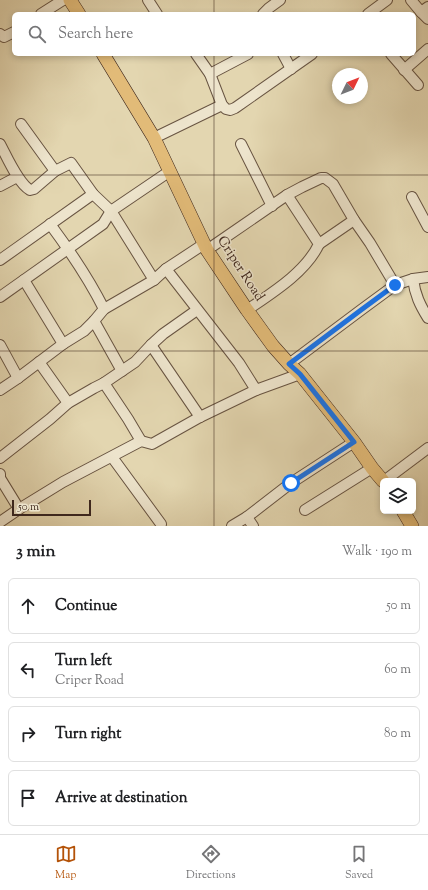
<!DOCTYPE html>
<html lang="en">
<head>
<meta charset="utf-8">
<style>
	body { margin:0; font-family:"Sorts Mill Goudy",serif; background:#f6f6f6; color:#202124 }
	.controls { position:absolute; right:12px; bottom:12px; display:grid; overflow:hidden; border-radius:6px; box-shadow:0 2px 6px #0003 }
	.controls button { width:36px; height:36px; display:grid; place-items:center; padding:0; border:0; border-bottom:1px solid #e0e0e0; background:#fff; color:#202124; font:20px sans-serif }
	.compass { position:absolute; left:332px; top:68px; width:36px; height:36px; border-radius:50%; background:#fff; box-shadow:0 2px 6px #0003; rotate:47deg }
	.scale { position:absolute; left:12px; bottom:10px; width:79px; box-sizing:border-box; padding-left:4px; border:2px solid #3f281d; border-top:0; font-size:11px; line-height:14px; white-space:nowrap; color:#3f281d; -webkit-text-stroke:3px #ede4cc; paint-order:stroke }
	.stop { position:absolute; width:12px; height:12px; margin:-9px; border:3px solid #1a73e8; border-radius:50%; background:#fff }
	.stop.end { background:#1a73e8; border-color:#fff; box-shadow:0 1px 4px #0008 }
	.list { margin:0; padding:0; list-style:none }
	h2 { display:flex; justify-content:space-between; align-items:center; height:52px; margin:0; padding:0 16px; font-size:17px }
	h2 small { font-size:13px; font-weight:400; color:#757577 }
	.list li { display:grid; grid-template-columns:26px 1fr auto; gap:12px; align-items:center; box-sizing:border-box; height:56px; margin:0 8px 8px; padding:0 8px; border:1px solid #e0e0e0; border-radius:6px }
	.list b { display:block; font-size:15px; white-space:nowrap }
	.list p { margin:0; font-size:13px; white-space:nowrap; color:#757577 }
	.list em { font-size:13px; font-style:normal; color:#757577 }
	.icon { flex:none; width:22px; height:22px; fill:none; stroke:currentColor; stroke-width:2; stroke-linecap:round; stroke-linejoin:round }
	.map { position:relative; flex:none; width:428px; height:526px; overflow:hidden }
	.search { position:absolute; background:#fff; box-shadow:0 2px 6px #0003; left:12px; right:12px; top:12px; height:44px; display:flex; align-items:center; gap:10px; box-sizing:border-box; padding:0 14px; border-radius:6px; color:#757577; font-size:15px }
	.sheet { height:308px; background:#fff }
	nav { display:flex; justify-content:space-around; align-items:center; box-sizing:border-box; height:56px; border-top:1px solid #e0e0e0; background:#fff; font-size:11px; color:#757577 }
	nav a { display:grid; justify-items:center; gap:2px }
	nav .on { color:#b45309 }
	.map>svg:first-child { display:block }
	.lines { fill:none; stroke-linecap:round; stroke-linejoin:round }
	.minor-casing { stroke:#685442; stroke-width:12 }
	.major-casing { stroke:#3f281d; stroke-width:14 }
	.minor { stroke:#ede4cc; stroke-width:10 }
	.major { stroke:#e2bb78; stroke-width:13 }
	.route { stroke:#1a73e8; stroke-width:5 }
	.grid { fill:none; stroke:#3f281d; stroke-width:1; stroke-opacity:0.55 }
	.labels { text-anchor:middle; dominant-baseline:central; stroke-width:3; stroke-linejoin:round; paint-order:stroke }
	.street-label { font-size:14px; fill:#3f281d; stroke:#ede4cc }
</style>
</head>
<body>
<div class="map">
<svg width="428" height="526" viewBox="0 0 428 526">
	<rect width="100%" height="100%" fill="#e3d6b0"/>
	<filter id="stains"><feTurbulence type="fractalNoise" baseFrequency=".005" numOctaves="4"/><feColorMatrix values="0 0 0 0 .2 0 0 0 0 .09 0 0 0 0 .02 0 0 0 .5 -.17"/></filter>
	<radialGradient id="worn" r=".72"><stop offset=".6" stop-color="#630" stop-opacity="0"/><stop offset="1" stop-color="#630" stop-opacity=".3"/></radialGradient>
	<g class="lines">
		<g class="minor-casing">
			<g id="minor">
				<polyline points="148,0 157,14"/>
				<polyline points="411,0 421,12 428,7"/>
				<polyline points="421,12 428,19"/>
				<polyline points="41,14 63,0"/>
				<polyline points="263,14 269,8 280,0"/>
				<polyline points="368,14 387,0"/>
				<polyline points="0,34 4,37 14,32"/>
				<polyline points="196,54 210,74 222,105 226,109 230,110 235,108 312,54"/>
				<polyline points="283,54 291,69"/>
				<polyline points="391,54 418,85"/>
				<polyline points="404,70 428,49"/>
				<polyline points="210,74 248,54"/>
				<polyline points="21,124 55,171"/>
				<polyline points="154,138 222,105"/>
				<path d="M0,144C7,157 18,183 30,190L34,189L55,171L71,163L93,194L111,211L154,280"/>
				<polyline points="241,144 272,206"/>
				<polyline points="0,186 17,177"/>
				<polyline points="287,195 302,187 321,178 325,178 333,184 354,220 370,243 395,285"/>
				<polyline points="412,197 428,227"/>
				<path d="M50,224C70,251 89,279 104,309"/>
				<polyline points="319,244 354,220"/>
				<path d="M207,250L287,195L319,244C306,272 272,293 247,310"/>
				<polyline points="0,260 93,194"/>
				<polyline points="166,269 239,363 256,390"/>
				<path d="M413,279C415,295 420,305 428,318"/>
				<polyline points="24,280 63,344"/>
				<polyline points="0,297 103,224 111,211 170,171"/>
				<polyline points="94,321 122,371"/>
				<polyline points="0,345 18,378"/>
				<polyline points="151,345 200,417"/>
				<polyline points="39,362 68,403"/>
				<polyline points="289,364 361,310 395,285 413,279 428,277"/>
				<polyline points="104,383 128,419 141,441"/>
				<polyline points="0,390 18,378 63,344 84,331 94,321 104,309 154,280 166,269 204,244"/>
				<polyline points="112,457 161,524"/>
				<polyline points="0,458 50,419 68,403 94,388 104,383 135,362 151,345 163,334 197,310"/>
				<polyline points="0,474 0,478 19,509"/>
				<polyline points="384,481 428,448"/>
				<polyline points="305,510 372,468"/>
				<polyline points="247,517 253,526"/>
				<polyline points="0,522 19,509 63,482 141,441 152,444 200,417 256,390 300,374"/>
				<polyline points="232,526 247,517 291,483 354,442"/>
			</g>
		</g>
		<g class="major-casing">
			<g id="major">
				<polyline points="70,0 79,14"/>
				<polyline points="103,54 154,138 207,250 247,310 273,346 289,364 300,374 354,442 372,468 383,481"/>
				<polyline points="403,511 412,526"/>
			</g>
		</g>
		<use href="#minor" class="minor"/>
		<use href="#major" class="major"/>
	</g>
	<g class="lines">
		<polyline class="route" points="291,483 354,442 300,374 289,364 361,310 395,285"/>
	</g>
	<path class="grid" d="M214,0V14M214,54V526M0,175H428M0,351H428"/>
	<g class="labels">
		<g class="street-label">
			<text transform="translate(240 269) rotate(57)">Criper Road</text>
		</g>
	</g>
	<rect width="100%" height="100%" filter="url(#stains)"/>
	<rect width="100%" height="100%" fill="url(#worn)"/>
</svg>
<div class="controls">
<button><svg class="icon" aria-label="layers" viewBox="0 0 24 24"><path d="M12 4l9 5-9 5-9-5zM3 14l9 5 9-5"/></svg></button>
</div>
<svg class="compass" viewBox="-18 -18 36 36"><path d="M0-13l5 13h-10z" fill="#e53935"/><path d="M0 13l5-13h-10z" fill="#757577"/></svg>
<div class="scale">50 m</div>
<div class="stop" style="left:291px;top:483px"></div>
<div class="stop end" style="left:395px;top:285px"></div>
<div class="search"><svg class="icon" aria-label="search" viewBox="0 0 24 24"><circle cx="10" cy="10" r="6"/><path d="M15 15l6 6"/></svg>Search here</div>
</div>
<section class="sheet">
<h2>3 min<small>Walk · 190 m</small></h2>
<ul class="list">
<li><svg class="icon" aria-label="ahead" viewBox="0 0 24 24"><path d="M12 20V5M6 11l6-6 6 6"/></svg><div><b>Continue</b></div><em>50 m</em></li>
<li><svg class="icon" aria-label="left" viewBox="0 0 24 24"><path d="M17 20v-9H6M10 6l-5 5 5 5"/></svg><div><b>Turn left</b><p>Criper Road</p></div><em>60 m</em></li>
<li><svg class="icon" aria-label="right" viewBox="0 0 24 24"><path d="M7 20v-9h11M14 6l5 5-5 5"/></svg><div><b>Turn right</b></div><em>80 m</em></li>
<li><svg class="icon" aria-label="arrive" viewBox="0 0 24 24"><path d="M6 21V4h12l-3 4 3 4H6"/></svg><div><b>Arrive at destination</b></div></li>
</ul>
</section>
<nav>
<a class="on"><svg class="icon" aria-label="map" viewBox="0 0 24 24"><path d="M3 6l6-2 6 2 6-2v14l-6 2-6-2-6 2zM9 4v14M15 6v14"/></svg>Map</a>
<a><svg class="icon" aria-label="directions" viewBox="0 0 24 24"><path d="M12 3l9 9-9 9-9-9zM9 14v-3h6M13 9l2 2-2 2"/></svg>Directions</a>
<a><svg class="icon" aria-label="saved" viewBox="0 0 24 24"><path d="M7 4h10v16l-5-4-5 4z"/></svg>Saved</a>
</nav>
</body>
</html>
